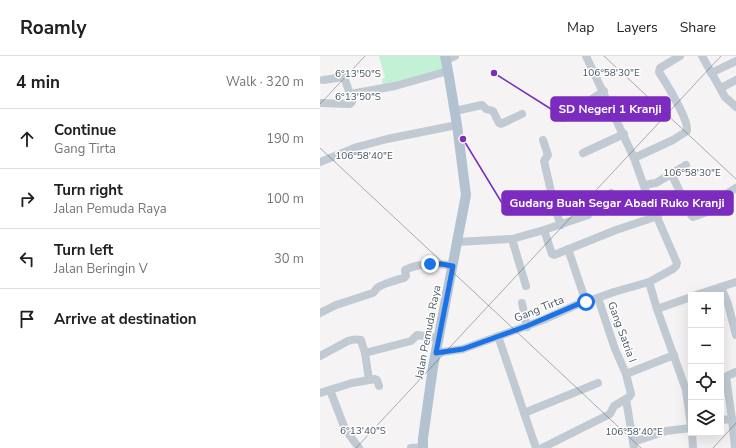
<!DOCTYPE html>
<html lang="en">
<head>
<meta charset="utf-8">
<style>
	body { margin:0; font-family:"Nunito Sans",sans-serif; background:#f2f2f2; color:#202124 }
	.controls { position:absolute; right:12px; bottom:12px; display:grid; overflow:hidden; border-radius:0px; box-shadow:0 4px 16px #0002 }
	.controls button { width:36px; height:36px; display:grid; place-items:center; padding:0; border:0; border-bottom:1px solid #e0e0e0; background:#fff; color:#202124; font:20px sans-serif }
	.stop { position:absolute; width:12px; height:12px; margin:-9px; border:3px solid #1a73e8; border-radius:50%; background:#fff }
	.stop.end { background:#1a73e8; border-color:#fff; box-shadow:0 1px 4px #0008 }
	.list { margin:0; padding:0; list-style:none }
	h2 { display:flex; justify-content:space-between; align-items:center; height:52px; margin:0; padding:0 16px; font-size:17px }
	h2 small { font-size:13px; font-weight:400; color:#757577 }
	.list li { display:grid; grid-template-columns:26px 1fr auto; gap:12px; align-items:center; box-sizing:border-box; height:60px; padding:0 16px; border-top:1px solid #e0e0e0 }
	.list b { display:block; font-size:15px; white-space:nowrap }
	.list p { margin:0; font-size:13px; white-space:nowrap; color:#757577 }
	.list em { font-size:13px; font-style:normal; color:#757577 }
	.icon { flex:none; width:22px; height:22px; fill:none; stroke:currentColor; stroke-width:2; stroke-linecap:round; stroke-linejoin:round }
	.map { position:relative; flex:none; width:416px; height:392px; overflow:hidden }
	header { display:flex; align-items:center; gap:24px; box-sizing:border-box; height:56px; padding:0 20px; background:#fff; border-bottom:1px solid #e0e0e0 }
	header strong { font-size:19px }
	nav { display:flex; gap:22px; margin-inline-start:auto; font-size:14px }
	main { display:flex }
	aside { flex:1; background:#fff }
	.map>svg:first-child { display:block }
	.green { fill:#c3f1d5 }
	.lines { fill:none; stroke-linecap:round; stroke-linejoin:round }
	.minor { stroke:#c1cad2; stroke-width:8 }
	.major { stroke:#b3c2d1; stroke-width:10 }
	.route { stroke:#1a73e8; stroke-width:5 }
	.ticks { fill:none; stroke:#4a5661; stroke-width:1; stroke-opacity:0.45 }
	.labels { text-anchor:middle; dominant-baseline:central; stroke-width:3; stroke-linejoin:round; paint-order:stroke }
	.street-label { font-size:11px; fill:#4a5661; stroke:#fff }
	.ticks-label { font-size:10px; text-anchor:middle; fill:#4a5661; stroke:#fff; stroke-width:3; stroke-linejoin:round; paint-order:stroke }
	.leader { fill:none; stroke:#7b2cbf; stroke-width:1.5 }
	.callout-dot { fill:#7b2cbf; stroke:#fff; stroke-width:1.5 }
	.callout { fill:#7b2cbf; stroke:#7b2cbf; stroke-width:1.5 }
	.callout-label { font-size:12px; text-anchor:middle; font-weight:bold; fill:#fff }
</style>
</head>
<body>
<header>
<strong>Roamly</strong>
<nav><a>Map</a><a>Layers</a><a>Share</a></nav>
</header>
<main>
<aside>
<h2>4 min<small>Walk · 320 m</small></h2>
<ul class="list">
<li><svg class="icon" aria-label="ahead" viewBox="0 0 24 24"><path d="M12 20V5M6 11l6-6 6 6"/></svg><div><b>Continue</b><p>Gang Tirta</p></div><em>190 m</em></li>
<li><svg class="icon" aria-label="right" viewBox="0 0 24 24"><path d="M7 20v-9h11M14 6l5 5-5 5"/></svg><div><b>Turn right</b><p>Jalan Pemuda Raya</p></div><em>100 m</em></li>
<li><svg class="icon" aria-label="left" viewBox="0 0 24 24"><path d="M17 20v-9H6M10 6l-5 5 5 5"/></svg><div><b>Turn left</b><p>Jalan Beringin V</p></div><em>30 m</em></li>
<li><svg class="icon" aria-label="arrive" viewBox="0 0 24 24"><path d="M6 21V4h12l-3 4 3 4H6"/></svg><div><b>Arrive at destination</b></div></li>
</ul>
</aside>
<div class="map">
<svg width="416" height="392" viewBox="0 0 416 392">
	<rect width="100%" height="100%" fill="#f5f3f3"/>
	<polygon class="green" points="59,0 123,0 126,14 63,31 62,23 65,22"/>
	<g class="lines">
		<g class="minor">
			<polyline points="266,0 314,102 326,136 357,207 356,210 353,213 329,226 337,253 366,334 371,370"/>
			<polyline points="382,0 405,41 416,51"/>
			<polyline points="126,4 135,0"/>
			<polyline points="391,17 416,5"/>
			<polyline points="3,24 24,21 30,38"/>
			<polyline points="401,32 416,24"/>
			<polyline points="0,47 30,48 32,46 30,38 75,30 128,15"/>
			<polyline points="135,55 162,49 166,53 173,55 179,67 181,68 202,58"/>
			<polyline points="243,62 284,35"/>
			<polyline points="223,84 228,99 224,105 235,153 241,169"/>
			<polyline points="263,97 304,78"/>
			<path d="M314,102L353,84L367,75C369,64 346,27 339,16L340,12L360,0"/>
			<polyline points="0,106 37,91 67,83 137,69"/>
			<polyline points="351,117 371,159 373,161 387,156 402,150 403,148 400,142 416,132"/>
			<polyline points="324,129 336,127 366,109"/>
			<polyline points="291,137 297,148 326,136"/>
			<polyline points="224,174 232,198 234,199 296,174 338,160"/>
			<polyline points="192,183 206,230"/>
			<polyline points="138,186 192,183 224,174 268,159"/>
			<polyline points="248,193 266,246"/>
			<polyline points="401,231 408,248 416,279"/>
			<polyline points="376,239 416,226"/>
			<polyline points="278,242 295,293 306,318"/>
			<polyline points="202,247 207,271"/>
			<polyline points="337,253 371,241"/>
			<path d="M0,257L16,249L53,237C55,235 56,233 57,232C60,229 79,223 84,222L86,220L85,214C98,207 118,207 133,210"/>
			<polyline points="178,280 216,392"/>
			<polyline points="45,297 91,285 97,279 119,282"/>
			<polyline points="116,297 143,293 223,264 256,249 266,246 294,236 329,226"/>
			<path d="M0,300L28,285C33,283 36,283 41,284L45,297L49,324"/>
			<polyline points="10,334 25,373 39,392"/>
			<polyline points="0,337 32,327 55,323 57,324 59,330"/>
			<polyline points="306,343 314,392"/>
			<polyline points="204,357 278,327"/>
			<polyline points="412,363 406,321 407,320 416,316"/>
			<polyline points="401,364 412,363 415,392"/>
			<polyline points="372,377 373,392"/>
			<polyline points="313,386 346,375 371,372"/>
			<polyline points="91,392 103,391"/>
			<polyline points="222,392 290,358 294,350 309,341 311,338 306,318 354,299"/>
		</g>
		<polyline class="major" points="103,392 103,382 113,311 146,139 137,69 128,15 125,0"/>
	</g>
	<g class="lines">
		<polyline class="route" points="110,208 121,208 133,210 116,297 143,293 207,270 256,249 266,246"/>
	</g>
	<path class="ticks" d="M284,0L416,123M0,48L45,0M0,92L321,392M36,392L401,0M393,392L416,367"/>
	<g class="labels">
		<g class="street-label">
			<text transform="translate(219 253) rotate(-22)">Gang Tirta</text>
			<text transform="translate(108 276) rotate(-79)">Jalan Pemuda Raya</text>
			<text transform="translate(302 276) rotate(70)">Gang Satria I</text>
		</g>
	</g>
	<g class="ticks-label">
		<text x="291" y="20">106°58'30"E</text>
		<text x="38" y="21">6°13'50"S</text>
		<text x="38" y="44">6°13'50"S</text>
		<text x="44" y="103">106°58'40"E</text>
		<text x="372" y="120">106°58'30"E</text>
		<text x="43" y="378">6°13'40"S</text>
		<text x="314" y="379">106°58'40"E</text>
	</g>
	<path class="leader" d="M174 17L231 53M143 83L182 147"/>
	<g class="callout-dot">
		<circle cx="174" cy="17" r="4"/>
		<circle cx="143" cy="83" r="4"/>
	</g>
	<g class="callout">
		<rect x="231" y="41" width="119" height="24" rx="4"/>
		<rect x="182" y="135" width="231" height="24" rx="4"/>
	</g>
	<g class="callout-label">
		<text x="290" y="57">SD Negeri 1 Kranji</text>
		<text x="297" y="151">Gudang Buah Segar Abadi Ruko Kranji</text>
	</g>
</svg>
<div class="controls">
<button>+</button>
<button>−</button>
<button><svg class="icon" aria-label="locate" viewBox="0 0 24 24"><circle cx="12" cy="12" r="6"/><path d="M12 2v4M12 18v4M2 12h4M18 12h4"/></svg></button>
<button><svg class="icon" aria-label="layers" viewBox="0 0 24 24"><path d="M12 4l9 5-9 5-9-5zM3 14l9 5 9-5"/></svg></button>
</div>
<div class="stop" style="left:266px;top:246px"></div>
<div class="stop end" style="left:110px;top:208px"></div>
</div>
</main>
</body>
</html>
